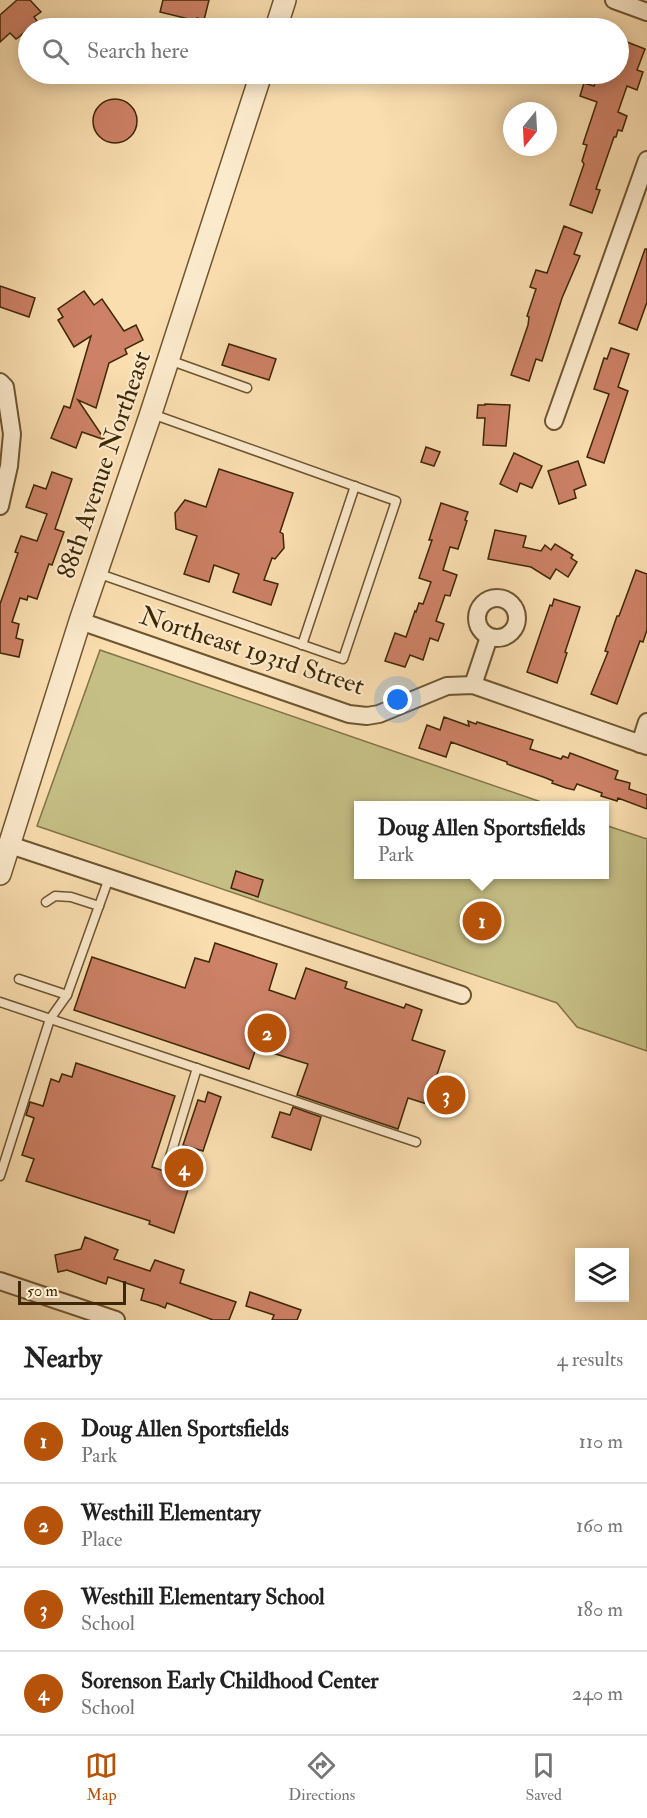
<!DOCTYPE html>
<html lang="en">
<head>
<meta charset="utf-8">
<style>
	body { margin:0; font-family:"IM FELL Double Pica",serif; background:#f2f2f2; color:#222 }
	.controls { position:absolute; right:18px; bottom:18px; display:grid; overflow:hidden; border-radius:0px; box-shadow:0 3px 15px #0003 }
	.controls button { width:54px; height:54px; display:grid; place-items:center; padding:0; border:0; border-bottom:2px solid #e0e0e0; background:#fff; color:#222; font:30px sans-serif }
	.compass { position:absolute; left:503px; top:102px; width:54px; height:54px; border-radius:50%; background:#fff; box-shadow:0 3px 15px #0003; rotate:198deg }
	.scale { position:absolute; left:18px; bottom:15px; width:108px; box-sizing:border-box; padding-left:6px; border:3px solid #3e2705; border-top:0; font-size:16px; line-height:21px; white-space:nowrap; color:#3e2705; -webkit-text-stroke:4px #fceacc; paint-order:stroke }
	.you { position:absolute; left:398px; top:700px; width:21px; height:21px; margin:-15px; border:4px solid #fff; border-radius:50%; background:#1a73e8; box-shadow:0 0 0 9px #1a73e833 }
	.badge { display:grid; place-items:center; width:39px; height:39px; border-radius:50%; background:#b45309; color:#fff; font-size:20px; font-weight:700 }
	.pin { position:absolute; translate:-50% -50%; border:3px solid #fff; box-shadow:0 2px 6px #0006 }
	.popup { position:absolute; left:354px; top:801px; width:255px; height:78px; box-sizing:border-box; display:grid; place-content:center; border-radius:0px; background:#fff; filter:drop-shadow(0 2px 4px #0005); font-size:20px; white-space:nowrap; color:#767676 }
	.popup b { font-size:22px; color:#222 }
	.popup::after { content:''; position:absolute; left:50%; top:100%; margin-left:-12px; border:12px solid transparent; border-top-color:#fff }
	.list { margin:0; padding:0; list-style:none }
	h2 { display:flex; justify-content:space-between; align-items:center; height:78px; margin:0; padding:0 24px; font-size:26px }
	h2 small { font-size:20px; font-weight:400; color:#767676 }
	.list li { display:grid; grid-template-columns:39px 1fr auto; gap:18px; align-items:center; box-sizing:border-box; height:84px; padding:0 24px; border-top:2px solid #e0e0e0 }
	.list b { display:block; font-size:22px; white-space:nowrap }
	.list p { margin:0; font-size:20px; white-space:nowrap; color:#767676 }
	.list em { font-size:20px; font-style:normal; color:#767676 }
	.icon { flex:none; width:33px; height:33px; fill:none; stroke:currentColor; stroke-width:2; stroke-linecap:round; stroke-linejoin:round }
	.map { position:relative; flex:none; width:647px; height:1320px; overflow:hidden }
	.search { position:absolute; background:#fff; box-shadow:0 3px 15px #0003; left:18px; right:18px; top:18px; height:66px; display:flex; align-items:center; gap:15px; box-sizing:border-box; padding:0 21px; border-radius:33px; color:#767676; font-size:22px }
	.sheet { height:414px; background:#fff }
	nav { display:flex; justify-content:space-around; align-items:center; box-sizing:border-box; height:84px; border-top:2px solid #e0e0e0; background:#fff; font-size:16px; color:#767676 }
	nav a { display:grid; justify-items:center; gap:3px }
	nav .on { color:#b45309 }
	.map>svg:first-child { display:block }
	.green { fill:#c5bf86; stroke:#827346; stroke-width:1.5 }
	.building { fill:#cd8166; stroke:#3e2705; stroke-width:1.5 }
	.lines { fill:none; stroke-linecap:round; stroke-linejoin:round }
	.service-casing { stroke:#6d5530; stroke-width:11 }
	.minor-casing { stroke:#6d5530; stroke-width:20 }
	.tertiary-casing { stroke:#6d5530; stroke-width:24 }
	.service { stroke:#fceacc; stroke-width:8 }
	.minor { stroke:#fceacc; stroke-width:16 }
	.tertiary { stroke:#fceacc; stroke-width:21 }
	.labels { text-anchor:middle; dominant-baseline:central; stroke-width:4.5; stroke-linejoin:round; paint-order:stroke }
	.street-label { font-size:26px; fill:#3e2705; stroke:#fceacc }
</style>
</head>
<body>
<div class="map">
<svg width="647" height="1320" viewBox="0 0 647 1320">
	<rect width="100%" height="100%" fill="#fadeb0"/>
	<filter id="stains"><feTurbulence type="fractalNoise" baseFrequency=".00333" numOctaves="4"/><feColorMatrix values="0 0 0 0 .2 0 0 0 0 .09 0 0 0 0 .02 0 0 0 .5 -.17"/></filter>
	<radialGradient id="worn" r=".72"><stop offset=".6" stop-color="#630" stop-opacity="0"/><stop offset="1" stop-color="#630" stop-opacity=".3"/></radialGradient>
	<polygon class="green" points="100,650 550,805 359,806 359,874 605,874 605,825 647,839 647,1051 577,1027 557,1003 37,826"/>
	<g class="building">
		<polygon points="17,0 30,0 41,12 34,17 37,21 19,37 16,39 10,33 0,42 0,15"/>
		<polygon points="163,0 209,0 204,20 197,18 197,21 160,12"/>
		<polygon points="627,42 645,49 637,70 643,72 637,90 627,86 618,112 627,116 622,131 618,130 616,137 614,137 596,189 600,190 592,213 570,205 584,164 582,161 587,145 583,144 597,102 580,96 584,83 594,86 597,77 606,80 609,74 618,74 618,53 622,54"/>
		<circle cx="115" cy="121" r="22"/>
		<polygon points="564,226 582,233 574,254 580,256 562,298 542,361 536,359 529,381 511,375 528,325 529,317 527,316 536,289 530,287 536,270 547,273"/>
		<polygon points="645,249 647,249 647,302 637,330 619,323"/>
		<polygon points="0,286 35,298 29,317 0,307"/>
		<polygon points="84,291 94,305 102,299 124,331 136,325 143,340 125,349 127,354 109,363 96,408 78,400 105,440 82,432 76,448 51,438 64,406 70,408 91,336 74,347 58,320 63,317 58,309"/>
		<polygon points="229,344 276,359 269,380 222,365"/>
		<polygon points="611,348 629,354 618,387 628,391 604,463 587,457 609,394 594,389 604,358 607,359"/>
		<polygon points="485,404 510,405 506,446 483,445 485,418 477,418 478,405 485,405"/>
		<polygon points="426,447 440,452 434,466 421,462"/>
		<polygon points="514,453 542,466 532,488 520,483 517,492 500,484"/>
		<polygon points="578,461 586,485 574,490 576,498 559,504 548,471"/>
		<polygon points="219,469 293,493 280,532 283,534 284,548 275,559 272,558 264,580 278,584 271,605 233,592 239,574 214,565 209,582 184,574 197,536 176,529 175,513 185,500 206,507"/>
		<polygon points="52,472 72,479 55,529 64,532 52,565 49,564 37,599 28,596 27,600 20,598 12,622 19,624 16,638 23,640 19,657 0,653 0,604 18,553 15,552 21,536 37,541 47,514 26,507 34,485 46,489"/>
		<polygon points="441,503 468,512 465,520 467,521 458,549 450,547 443,570 457,575 450,596 445,595 436,621 444,624 438,641 430,638 423,660 410,655 405,667 385,661 395,633 406,637 415,611 416,612 419,603 423,604 431,582 419,578 432,540 429,540"/>
		<polygon points="495,530 526,536 523,547 541,551 545,545 551,550 555,544 573,555 571,558 577,562 568,577 556,569 550,579 531,567 488,559"/>
		<polygon points="636,570 647,574 647,630 643,642 640,641 617,704 591,694 608,652 605,651 617,616 619,616"/>
		<polygon points="554,599 580,607 565,652 567,653 557,683 527,672 550,605 552,606"/>
		<polygon points="444,717 469,726 468,721 476,724 477,722 533,740 530,749 561,759 563,756 568,758 570,753 618,771 615,779 630,783 629,789 647,795 647,809 618,798 617,801 601,796 602,793 577,784 574,790 566,788 552,783 553,781 546,778 507,764 507,762 451,742 446,757 419,748 427,725 440,730"/>
		<polygon points="236,871 263,880 258,897 231,888"/>
		<polygon points="215,943 277,964 269,990 295,999 306,968 347,982 345,988 404,1008 406,1004 422,1010 412,1040 445,1051 427,1104 408,1098 398,1129 297,1095 308,1064 256,1048 249,1069 74,1010 92,957 185,988 195,958 209,962"/>
		<polygon points="76,1063 175,1096 152,1167 191,1180 174,1233 149,1224 150,1221 26,1181 34,1159 22,1155 34,1118 26,1115 30,1102 43,1106 51,1079 59,1082 62,1074 72,1077"/>
		<polygon points="208,1092 221,1097 203,1151 183,1145 198,1100 205,1102"/>
		<polygon points="293,1107 321,1117 311,1150 272,1137 280,1112 290,1115"/>
		<polygon points="85,1237 118,1250 114,1259 150,1271 155,1260 184,1270 180,1283 236,1302 229,1320 213,1320 167,1303 165,1308 158,1305 141,1300 144,1289 108,1277 106,1284 67,1270 58,1272 55,1255 81,1249"/>
		<polygon points="250,1292 301,1310 297,1320 272,1320 274,1315 246,1306"/>
	</g>
	<g class="lines">
		<g class="service-casing">
			<g id="service">
				<polyline points="169,360 247,388"/>
				<polyline points="97,573 343,659 396,501 152,414"/>
				<polyline points="302,645 355,486"/>
				<polyline points="46,902 55,896 71,897 99,906"/>
				<polyline points="19,979 67,995"/>
				<polyline points="0,1002 416,1142"/>
				<polyline points="185,1170 180,1169 170,1157 197,1068"/>
				<polyline points="0,1176 50,1019 67,995 109,878"/>
			</g>
		</g>
		<g class="minor-casing">
			<g id="minor">
				<polyline points="614,0 647,12"/>
				<polyline points="0,382 5,387 12,434 9,466 0,506"/>
				<polyline points="554,421 647,160"/>
				<circle cx="497" cy="618" r="20"/>
				<polyline points="80,621 349,714 367,716 379,714 447,686 473,685 647,746"/>
				<polyline points="473,685 489,637"/>
				<polyline points="640,744 647,722"/>
				<polyline points="10,845 462,995"/>
				<polyline points="0,1281 116,1320"/>
			</g>
		</g>
		<g class="tertiary-casing">
			<g id="tertiary">
				<polyline points="276,28 285,0"/>
				<polyline points="0,874 80,621 150,416 261,74"/>
			</g>
		</g>
		<use href="#service" class="service"/>
		<use href="#minor" class="minor"/>
		<use href="#tertiary" class="tertiary"/>
	</g>
	<g class="labels">
		<g class="street-label">
			<text transform="translate(104 465) rotate(-71)">88th Avenue Northeast</text>
			<text transform="translate(252 651) rotate(18)">Northeast 193rd Street</text>
		</g>
	</g>
	<rect width="100%" height="100%" filter="url(#stains)"/>
	<rect width="100%" height="100%" fill="url(#worn)"/>
</svg>
<div class="controls">
<button><svg class="icon" aria-label="layers" viewBox="0 0 24 24"><path d="M12 4l9 5-9 5-9-5zM3 14l9 5 9-5"/></svg></button>
</div>
<svg class="compass" viewBox="-18 -18 36 36"><path d="M0-13l5 13h-10z" fill="#e53935"/><path d="M0 13l5-13h-10z" fill="#767676"/></svg>
<div class="scale">50 m</div>
<div class="you"></div>
<div class="pin badge" style="left:482px;top:921px">1</div>
<div class="popup"><b>Doug Allen Sportsfields</b>Park</div>
<div class="pin badge" style="left:267px;top:1033px">2</div>
<div class="pin badge" style="left:446px;top:1095px">3</div>
<div class="pin badge" style="left:184px;top:1168px">4</div>
<div class="search"><svg class="icon" aria-label="search" viewBox="0 0 24 24"><circle cx="10" cy="10" r="6"/><path d="M15 15l6 6"/></svg>Search here</div>
</div>
<section class="sheet">
<h2>Nearby<small>4 results</small></h2>
<ul class="list">
<li><span class="badge">1</span><div><b>Doug Allen Sportsfields</b><p>Park</p></div><em>110 m</em></li>
<li><span class="badge">2</span><div><b>Westhill Elementary</b><p>Place</p></div><em>160 m</em></li>
<li><span class="badge">3</span><div><b>Westhill Elementary School</b><p>School</p></div><em>180 m</em></li>
<li><span class="badge">4</span><div><b>Sorenson Early Childhood Center</b><p>School</p></div><em>240 m</em></li>
</ul>
</section>
<nav>
<a class="on"><svg class="icon" aria-label="map" viewBox="0 0 24 24"><path d="M3 6l6-2 6 2 6-2v14l-6 2-6-2-6 2zM9 4v14M15 6v14"/></svg>Map</a>
<a><svg class="icon" aria-label="directions" viewBox="0 0 24 24"><path d="M12 3l9 9-9 9-9-9zM9 14v-3h6M13 9l2 2-2 2"/></svg>Directions</a>
<a><svg class="icon" aria-label="saved" viewBox="0 0 24 24"><path d="M7 4h10v16l-5-4-5 4z"/></svg>Saved</a>
</nav>
</body>
</html>
